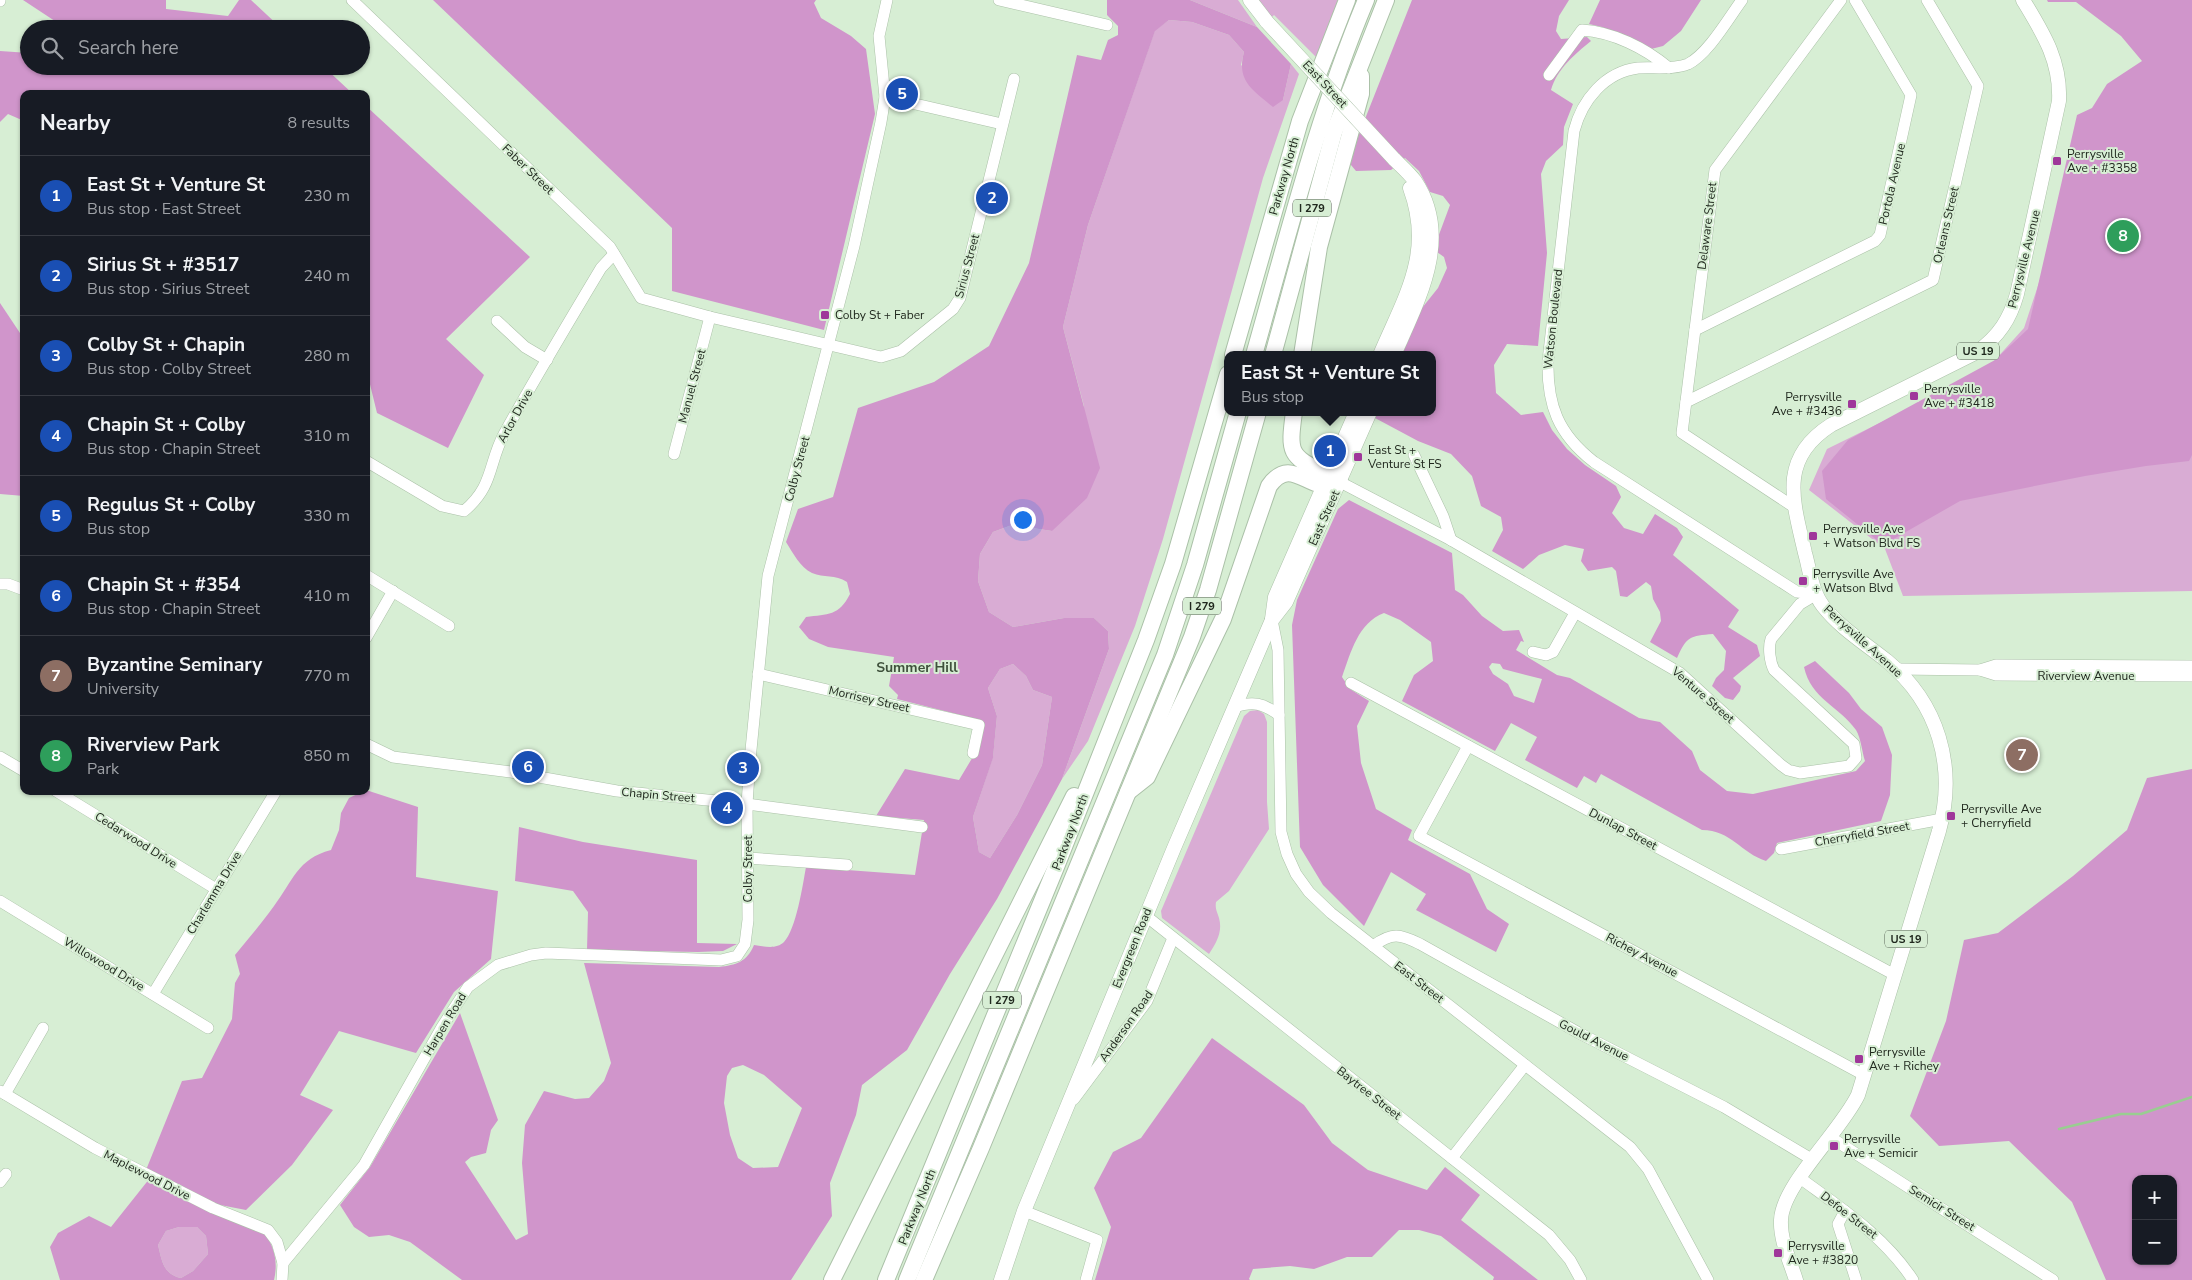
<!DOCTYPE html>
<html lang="en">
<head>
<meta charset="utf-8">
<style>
	body { margin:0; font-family:"Nunito Sans",sans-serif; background:#20242c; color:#f1f3f6 }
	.controls { position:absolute; right:15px; bottom:15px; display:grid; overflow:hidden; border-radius:10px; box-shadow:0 1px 4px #0004 }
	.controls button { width:45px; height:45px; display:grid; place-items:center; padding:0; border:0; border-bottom:1px solid #363941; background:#171b24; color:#f1f3f6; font:25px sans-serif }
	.you { position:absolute; left:1022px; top:519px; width:18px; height:18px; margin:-12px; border:4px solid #fff; border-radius:50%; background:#1a73e8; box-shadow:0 0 0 8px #1a73e833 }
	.badge { display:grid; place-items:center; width:32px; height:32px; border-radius:50%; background:#cc9ecd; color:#fff; font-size:16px; font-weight:700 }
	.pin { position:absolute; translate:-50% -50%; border:2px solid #fff; box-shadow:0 1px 5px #0006 }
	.popup { position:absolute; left:1224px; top:351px; width:212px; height:65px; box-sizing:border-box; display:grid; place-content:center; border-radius:10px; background:#171b24; filter:drop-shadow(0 1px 4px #0005); font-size:16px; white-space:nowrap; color:#9ea1a6 }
	.popup b { font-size:19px; color:#f1f3f6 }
	.popup::after { content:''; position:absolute; left:50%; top:100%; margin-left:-10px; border:10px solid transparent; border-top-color:#171b24 }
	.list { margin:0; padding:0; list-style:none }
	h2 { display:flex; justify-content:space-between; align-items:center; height:65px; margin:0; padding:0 20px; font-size:21px }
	h2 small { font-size:16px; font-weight:400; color:#9ea1a6 }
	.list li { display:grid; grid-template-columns:32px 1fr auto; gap:15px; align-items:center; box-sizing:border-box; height:80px; padding:0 20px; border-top:1px solid #363941 }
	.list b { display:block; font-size:19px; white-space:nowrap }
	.list p { margin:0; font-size:16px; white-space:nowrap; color:#9ea1a6 }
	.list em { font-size:16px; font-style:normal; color:#9ea1a6 }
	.icon { flex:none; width:28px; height:28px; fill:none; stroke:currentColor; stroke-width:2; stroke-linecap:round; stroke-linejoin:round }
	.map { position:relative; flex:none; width:2192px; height:1280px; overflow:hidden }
	.search { position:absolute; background:#171b24; box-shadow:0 1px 4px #0004; left:20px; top:20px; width:350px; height:55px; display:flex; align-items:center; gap:12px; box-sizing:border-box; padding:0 18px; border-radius:28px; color:#9ea1a6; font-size:19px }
	.panel { position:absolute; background:#171b24; box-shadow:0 1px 4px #0004; left:20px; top:90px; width:350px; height:705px; border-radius:10px }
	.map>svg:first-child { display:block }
	.green { fill:#d9acd4 }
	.forest { fill:#d095cb; fill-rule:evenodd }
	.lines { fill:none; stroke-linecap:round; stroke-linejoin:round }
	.stream { stroke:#99cd91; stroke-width:2.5 }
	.minor-casing { stroke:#abc1a8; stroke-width:12 }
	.major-casing { stroke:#abc1a8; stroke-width:15 }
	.highway-casing { stroke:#abc1a8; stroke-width:18 }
	.minor { stroke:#fff; stroke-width:11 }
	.major { stroke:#fff; stroke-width:14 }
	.highway { stroke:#fff; stroke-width:16 }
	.major-bridge-casing { stroke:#abc1a8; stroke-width:15; stroke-linecap:butt }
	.major-bridge { stroke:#fff; stroke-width:14 }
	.poi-dot { fill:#9f379a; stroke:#d7eed4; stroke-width:2 }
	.labels { text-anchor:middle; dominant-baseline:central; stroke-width:4; stroke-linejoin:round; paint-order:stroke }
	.shield { fill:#d7eed4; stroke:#576355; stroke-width:1 }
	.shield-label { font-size:11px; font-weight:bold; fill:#20281e }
	.street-label { font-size:12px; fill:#20281e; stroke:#d7eed4 }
	.poi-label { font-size:12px; fill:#20281e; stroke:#d7eed4; text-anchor:start }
	.neighbourhood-label { font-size:14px; font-weight:bold; fill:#3f513c; stroke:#d7eed4 }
</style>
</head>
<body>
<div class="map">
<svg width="2192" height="1280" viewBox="0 0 2192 1280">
	<rect width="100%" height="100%" fill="#d7eed4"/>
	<g class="green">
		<polygon points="1190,0 1238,0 1257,27"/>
		<polygon points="1250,0 1347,0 1322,63 1274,15 1267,22"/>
		<polygon points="2192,0 2192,591 1903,596 1885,549 1809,490 1827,449 1985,371 2024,328 2085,144"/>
		<polygon points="1169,20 1192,22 1229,35 1244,52 1241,65 1283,100 1291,64 1299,74 1263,178 1163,539 1135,626 1088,741 1062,779 1109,649 1108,631 1094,618 1064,618 1013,627 989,612 978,581 980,554 993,532 1012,525 1052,531 1084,406 1063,327 1088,225 1155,30"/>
		<polygon points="1013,664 1026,676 1033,690 1052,697 1042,765 1017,815 990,858 979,852 973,817 993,757 997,716 988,688 1000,669"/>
		<path d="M1258,710L1264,714L1267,722V802L1269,829L1229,891L1216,902C1215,909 1217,911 1219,918C1223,932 1216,943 1209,954L1162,918L1161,911L1244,716L1250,711Z"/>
		<path d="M179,1227H197L206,1236L208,1254L193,1271L181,1278C163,1274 162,1261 158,1245L166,1231Z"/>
	</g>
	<g class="forest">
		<polygon points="23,0 166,0 166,9 228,16 239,0 251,0 282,29 67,29"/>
		<polygon points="433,0 816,0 814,3 821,18 851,36 866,49 875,114 824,330 672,291 672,228"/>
		<path d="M1107,0H1190L1257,27L1291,64L1283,100L1273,107C1253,90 1236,81 1244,52L1229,35L1192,22L1169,20L1155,31L1088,225L1063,327L1100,468L1087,498L1052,531L1012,525L993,532L980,554L978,581L989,612L1013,627L1064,618H1094L1108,631L1109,649L1062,779L997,899L950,974L907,1050L862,1085L856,1115L830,1183L832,1216L791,1280H462L410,1242L389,1235L369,1237L354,1227L340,1205L370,1167L460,1013L498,1120L491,1130L486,1153L471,1157L465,1162L516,1240L528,1234L522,1163L525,1125L544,1091L575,1099L589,1098L604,1081L611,1063L584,963L719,967C736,965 747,962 754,945C763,946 776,950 784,942C796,930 803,884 806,867L915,875L924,820L876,816L905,769L959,780L974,755L976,719L897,699L898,695L889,686L894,657L828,647L809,639L799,627L806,617C828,614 839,616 850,594L847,582C835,574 824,578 812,573C800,567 793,553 786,542L798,509L833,497L858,408L934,382L989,346L1029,263L1077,55L1101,60L1108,40L1118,35V26L1107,15ZM1013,664L1026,676L1033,690L1052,697L1042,765L1017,815L990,858L979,852L973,817L993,758L997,716L988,688L1000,669ZM743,1065L764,1075L802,1108L778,1167L753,1168L738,1158L730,1135L724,1103L727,1076L732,1068Z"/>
		<path d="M1412,0H1569L1559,16L1556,31L1561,39L1587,37L1591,41C1575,54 1557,69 1551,90L1573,104L1564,127L1563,145L1546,161L1541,174L1547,253L1538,346L1507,344L1494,365L1496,393L1521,415L1543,412L1552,430L1567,449L1585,465L1616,486L1621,497L1612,513L1624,528L1643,534L1655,514L1677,528L1683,537L1673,555L1739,610L1728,627L1757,645L1760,656L1733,678L1741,686L1740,691L1733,700L1725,698L1712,686L1716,678L1724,670L1726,651L1713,634C1690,636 1687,636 1677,658L1650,642L1661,621L1660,612L1653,599L1651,586L1646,582L1627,597L1620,596L1616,571L1612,567L1588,571L1581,561L1584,549L1565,545L1539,555L1523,569L1492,551L1503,530L1501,517L1481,506L1472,476L1451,454L1418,441L1375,418L1377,412H1432V355H1402L1422,308L1438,288L1447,268L1444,257L1437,252V240L1450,205L1443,196L1430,192L1419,171L1405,158L1391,170L1356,171L1351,165L1350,157Z"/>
		<polygon points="1600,0 1701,0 1681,31 1663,46 1651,49 1602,27 1589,24"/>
		<polygon points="2047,0 2192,0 2192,455 2189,461 2146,466 2085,476 1960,501 1883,545 1826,499 1822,471 1848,440 1995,360 2028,329 2077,115 2092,108 2107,84 2142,61 2121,36 2076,2 2048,2"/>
		<polygon points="0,51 29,53 29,66 323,66 353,94 24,94 24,121 8,114 0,122"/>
		<polygon points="366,106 530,257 446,339 484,375 448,448 377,413 366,368"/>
		<polygon points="0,303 24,339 24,496 0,494"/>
		<path d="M1349,500L1452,553L1455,590L1463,595L1482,616L1503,631L1519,630L1524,642L1521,641L1516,650L1557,675L1570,678L1639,718L1660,722L1692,751L1700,770L1727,791L1753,794L1856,771L1865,761C1862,752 1861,738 1856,730C1839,706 1811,699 1804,667L1815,661L1849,693L1861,709L1882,727L1892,755L1890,795L1881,821L1777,843L1774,853L1766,861C1741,853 1731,830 1702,830L1601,774L1596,783L1584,776L1577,788L1525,760L1537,737L1511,723L1495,751L1402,701L1414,675L1433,661L1431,642L1400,620L1384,613C1358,623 1351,652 1342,677L1350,689L1369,701L1357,726L1361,763L1376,809L1412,830L1408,840L1470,874L1487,909L1509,924L1496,952L1416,910L1426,894L1391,872L1364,926L1323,885L1300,847L1292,625L1297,600L1338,509ZM1492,663L1500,664L1503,669L1542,679L1534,703L1514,696L1508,684L1493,674L1489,667Z"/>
		<path d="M2192,769V1280H2106L2072,1202L2009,1141L1939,1146L1910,1116L1946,1021L1964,940L1998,933L2073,876L2127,830L2147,778ZM2136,1179H2173V1261H2136Z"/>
		<path d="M366,790L418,807L416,877L498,891L491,959L454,992L416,1053L339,1031L300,1095L333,1110L292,1165L246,1210L215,1204L146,1170L182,1081L202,1078L232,1019L235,983L240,974L235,955C248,939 262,923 274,906C293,881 297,859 331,850L339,830L341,813L349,798Z"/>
		<polygon points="519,827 583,842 697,860 697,943 737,944 723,951 698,952 587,950 588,912 573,891 515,881"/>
		<polygon points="1212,1038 1304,1105 1332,1143 1368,1170 1427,1190 1445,1167 1480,1195 1461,1220 1538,1280 1493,1280 1494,1277 1441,1236 1419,1230 1399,1230 1372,1257 1347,1257 1314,1269 1290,1266 1253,1269 1249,1279 1250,1280 1095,1280 1111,1227 1094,1188 1113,1152 1141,1138"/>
		<path d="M150,1178L265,1234C275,1248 278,1263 274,1280H60L50,1247L58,1233L89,1216L111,1227ZM179,1227H197L206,1236L208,1254L193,1271L181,1278C163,1274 162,1261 158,1245L166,1231Z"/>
	</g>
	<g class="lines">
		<polyline class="stream" points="2059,1129 2121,1114 2141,1114 2192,1097"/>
		<g class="minor-casing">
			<g id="minor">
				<polyline points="352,0 610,247 641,298 710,317 881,357 901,351 953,309 960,298 1014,79"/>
				<polyline points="999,0 1107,25"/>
				<path d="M1742,0C1728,19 1708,54 1688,64C1673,70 1654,67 1638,68C1605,72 1582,100 1574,131L1548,361C1547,405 1558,434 1594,462L1797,592L1816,594"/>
				<polyline points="0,1 0,0"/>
				<path d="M1549,75L1582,30C1613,32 1645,48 1669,68"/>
				<polyline points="885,97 1002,124"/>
				<polyline points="497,321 525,347 547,360"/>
				<polyline points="1695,330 1875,241 1880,235 1911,95 1855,0"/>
				<polyline points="1686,402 1933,280 1978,86 1927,0"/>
				<polyline points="674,454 710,317"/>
				<polyline points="1414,455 1443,516 1451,540"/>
				<path d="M366,461L442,506L464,511C494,486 488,464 504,434C535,378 568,323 601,268L614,254"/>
				<path d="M1340,482L1451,540L1680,673L1781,765L1788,770L1800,773L1849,766L1856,758L1854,744L1774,670C1770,662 1768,648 1771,639L1800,604L1815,595"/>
				<polyline points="1794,507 1682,433 1715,170 1841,0"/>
				<polyline points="366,575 449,626"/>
				<polyline points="0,584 8,584 24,590"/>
				<polyline points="1272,620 1278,650 1281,832 1287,854 1296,874 1309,892 1331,913 1630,1147 1648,1169 1708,1280"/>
				<polyline points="366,638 393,591"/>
				<polyline points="1533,652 1546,655 1553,652 1575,613"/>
				<polyline points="1897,669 1980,670 1996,665 2192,666"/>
				<polyline points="1980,670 1996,675 2192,676"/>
				<polyline points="758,674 979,725 973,753"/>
				<polyline points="1351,683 1895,975"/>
				<path d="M1234,707C1253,701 1263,703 1279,715"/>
				<polyline points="366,744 393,757 511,772 617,791 747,804 922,827"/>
				<polyline points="1468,746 1419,836 1864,1075"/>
				<polyline points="0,757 24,771"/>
				<polyline points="56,791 216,889"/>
				<polyline points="1781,849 1942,819"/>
				<polyline points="748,858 847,865"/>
				<polyline points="0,901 208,1028"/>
				<polyline points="1146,916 1549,1235 1570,1260 1581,1280"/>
				<path d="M1373,946C1392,932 1400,934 1420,944L1579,1033L1724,1107L1813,1160"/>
				<polyline points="153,994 276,791"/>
				<polyline points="0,1091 95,1148 213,1208 268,1230 277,1242 283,1263 282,1280"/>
				<polyline points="5,1094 43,1028"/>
				<polyline points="1074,1099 1147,1001 1173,938"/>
				<polyline points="1830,1137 2053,1280"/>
				<polyline points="1452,1158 1525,1065"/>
				<path d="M1800,1178C1842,1209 1884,1236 1913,1280"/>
				<polyline points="0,1182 6,1174"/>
				<polyline points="1024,1211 1097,1240 1086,1280"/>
				<polyline points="1845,1211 1838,1224 1856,1280"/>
				<polyline points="283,1263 364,1165 442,1027 468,987 498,965 531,955 546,953 721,960 737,956 745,944 748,920 747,804 750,760 768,576 854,246 881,122 885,97 879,36 887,0"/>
			</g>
		</g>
		<g class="major-casing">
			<g id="major">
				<polyline points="1250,0 1267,22"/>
				<path d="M1394,159C1401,166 1409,173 1415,181C1453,238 1418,300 1394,355"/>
				<path d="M1380,355C1405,296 1434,253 1410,188"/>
				<polyline points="1272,619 1275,597 1356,412"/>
				<polyline points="1001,1280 1024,1211 1174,848 1272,620 1286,602 1370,412"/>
				<path d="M1796,1280C1790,1261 1780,1240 1781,1220C1782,1185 1841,1131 1858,1095L1939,831C1957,766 1938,703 1887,661C1866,644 1840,628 1823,606C1812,592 1810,571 1805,553C1793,501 1778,459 1831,425L1977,352C1999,336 2010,319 2017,294L2059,101C2061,61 2043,33 2023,0"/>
			</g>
		</g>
		<g class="highway-casing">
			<g id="highway">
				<polyline points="1233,355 1300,121 1347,0"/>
				<path d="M1254,355C1288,235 1318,115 1366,0"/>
				<polyline points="1273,355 1334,132 1386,0"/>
				<polyline points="1302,355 1319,247 1361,94 1361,76"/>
				<path d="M1294,412C1288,456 1290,455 1328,476"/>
				<path d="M1128,792L1147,777L1223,619L1269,486C1293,452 1311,498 1340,482"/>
				<polyline points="832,1280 1074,796"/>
				<polyline points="886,1280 1056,867 1146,640 1173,564 1228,374"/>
				<polyline points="907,1280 1165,655 1195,565 1238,412"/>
				<polyline points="924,1280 981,1148 1192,637 1208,590 1258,412"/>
			</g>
		</g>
		<use href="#minor" class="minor"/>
		<use href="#major" class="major"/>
		<use href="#highway" class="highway"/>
		<g class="major-bridge-casing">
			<polyline id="major-bridge" points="1267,22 1394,159"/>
		</g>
		<use href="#major-bridge" class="major-bridge"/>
	</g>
	<g class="poi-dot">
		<rect x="2052" y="156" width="10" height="10" rx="2.5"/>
		<rect x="820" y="310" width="10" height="10" rx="2.5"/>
		<rect x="1909" y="391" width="10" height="10" rx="2.5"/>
		<rect x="1847" y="399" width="10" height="10" rx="2.5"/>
		<rect x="1353" y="452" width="10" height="10" rx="2.5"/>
		<rect x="1808" y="531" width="10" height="10" rx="2.5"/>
		<rect x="1798" y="576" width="10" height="10" rx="2.5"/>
		<rect x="1946" y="811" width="10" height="10" rx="2.5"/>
		<rect x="1854" y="1054" width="10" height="10" rx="2.5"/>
		<rect x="1829" y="1141" width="10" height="10" rx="2.5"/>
		<rect x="1773" y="1248" width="10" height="10" rx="2.5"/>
	</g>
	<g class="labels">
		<g class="shield">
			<rect x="1293" y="199.5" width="38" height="17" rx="4"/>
			<rect x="1957" y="342.5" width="42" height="17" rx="4"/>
			<rect x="1183" y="597.5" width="38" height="17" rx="4"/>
			<rect x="1885" y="930.5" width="42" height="17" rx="4"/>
			<rect x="983" y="991.5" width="38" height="17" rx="4"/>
		</g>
		<g class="shield-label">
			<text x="1312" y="208">I 279</text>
			<text x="1978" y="351">US 19</text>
			<text x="1202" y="606">I 279</text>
			<text x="1906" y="939">US 19</text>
			<text x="1002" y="1000">I 279</text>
		</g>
		<g class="street-label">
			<text transform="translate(1325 84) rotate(47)">East Street</text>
			<text transform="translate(528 169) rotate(44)">Faber Street</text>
			<text transform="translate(1284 176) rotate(-74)">Parkway North</text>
			<text transform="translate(1892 184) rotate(-77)">Portola Avenue</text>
			<text transform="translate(1946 225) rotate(-77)">Orleans Street</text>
			<text transform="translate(1707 226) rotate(-83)">Delaware Street</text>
			<text transform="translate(2024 259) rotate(-76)">Perrysville Avenue</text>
			<text transform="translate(967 266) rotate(-75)">Sirius Street</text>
			<text transform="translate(1553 319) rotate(-84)">Watson Boulevard</text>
			<text transform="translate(692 386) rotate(-75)">Manuel Street</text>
			<text transform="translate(515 416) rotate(-61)">Arlor Drive</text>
			<text transform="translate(797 469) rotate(-75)">Colby Street</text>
			<text transform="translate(1324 518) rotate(-66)">East Street</text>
			<text transform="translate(1863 641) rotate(42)">Perrysville Avenue</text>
			<text x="2086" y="676">Riverview Avenue</text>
			<text transform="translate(1703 695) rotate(41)">Venture Street</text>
			<text transform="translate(869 699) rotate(13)">Morrisey Street</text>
			<text transform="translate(658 795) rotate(5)">Chapin Street</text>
			<text transform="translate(1623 829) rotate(28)">Dunlap Street</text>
			<text transform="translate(1070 832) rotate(-69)">Parkway North</text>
			<text transform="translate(1862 834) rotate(-10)">Cherryfield Street</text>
			<text transform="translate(136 840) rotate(32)">Cedarwood Drive</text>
			<text transform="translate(748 869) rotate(-90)">Colby Street</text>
			<text transform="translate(214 893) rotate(-59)">Charlemma Drive</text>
			<text transform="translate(1132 948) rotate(-68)">Evergreen Road</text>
			<text transform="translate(1642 955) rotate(28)">Richey Avenue</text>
			<text transform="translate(104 964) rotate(31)">Willowood Drive</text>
			<text transform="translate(1419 982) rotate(38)">East Street</text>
			<text transform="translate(445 1024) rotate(-59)">Harpen Road</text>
			<text transform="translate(1126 1026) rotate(-55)">Anderson Road</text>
			<text transform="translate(1594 1040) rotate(27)">Gould Avenue</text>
			<text transform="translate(1369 1093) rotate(38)">Baytree Street</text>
			<text transform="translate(147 1175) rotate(27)">Maplewood Drive</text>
			<text transform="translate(917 1207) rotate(-68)">Parkway North</text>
			<text transform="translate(1942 1208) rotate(32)">Semicir Street</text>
			<text transform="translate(1849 1215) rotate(38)">Defoe Street</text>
		</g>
		<g class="poi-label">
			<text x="2067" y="154">Perrysville<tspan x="2067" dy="14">Ave + #3358</tspan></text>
			<text x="835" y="315">Colby St + Faber</text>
			<text x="1924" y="389">Perrysville<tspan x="1924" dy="14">Ave + #3418</tspan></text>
			<text x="1842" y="397" text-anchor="end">Perrysville<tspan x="1842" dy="14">Ave + #3436</tspan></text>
			<text x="1368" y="450">East St +<tspan x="1368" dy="14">Venture St FS</tspan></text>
			<text x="1823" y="529">Perrysville Ave<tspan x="1823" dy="14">+ Watson Blvd FS</tspan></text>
			<text x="1813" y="574">Perrysville Ave<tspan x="1813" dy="14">+ Watson Blvd</tspan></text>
			<text x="1961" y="809">Perrysville Ave<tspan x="1961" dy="14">+ Cherryfield</tspan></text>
			<text x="1869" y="1052">Perrysville<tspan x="1869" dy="14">Ave + Richey</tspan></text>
			<text x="1844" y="1139">Perrysville<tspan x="1844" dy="14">Ave + Semicir</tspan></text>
			<text x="1788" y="1246">Perrysville<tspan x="1788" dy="14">Ave + #3820</tspan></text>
		</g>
		<g class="neighbourhood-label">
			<text x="917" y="667">Summer Hill</text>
		</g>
	</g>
</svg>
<div class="controls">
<button>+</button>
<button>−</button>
</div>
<div class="you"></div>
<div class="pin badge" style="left:1330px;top:451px;background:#1a4fb4">1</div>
<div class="popup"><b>East St + Venture St</b>Bus stop</div>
<div class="pin badge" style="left:992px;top:198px;background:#1a4fb4">2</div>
<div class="pin badge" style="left:743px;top:768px;background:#1a4fb4">3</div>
<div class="pin badge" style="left:727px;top:808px;background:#1a4fb4">4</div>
<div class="pin badge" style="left:902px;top:94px;background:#1a4fb4">5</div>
<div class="pin badge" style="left:528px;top:767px;background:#1a4fb4">6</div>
<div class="pin badge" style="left:2022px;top:755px;background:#8d6e63">7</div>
<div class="pin badge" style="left:2123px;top:236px;background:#2e9e5b">8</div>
<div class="search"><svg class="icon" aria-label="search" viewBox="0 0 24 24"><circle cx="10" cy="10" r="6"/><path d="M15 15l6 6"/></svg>Search here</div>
<section class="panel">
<h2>Nearby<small>8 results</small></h2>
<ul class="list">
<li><span class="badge" style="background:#1a4fb4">1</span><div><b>East St + Venture St</b><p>Bus stop · East Street</p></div><em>230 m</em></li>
<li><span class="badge" style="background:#1a4fb4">2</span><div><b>Sirius St + #3517</b><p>Bus stop · Sirius Street</p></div><em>240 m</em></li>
<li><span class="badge" style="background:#1a4fb4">3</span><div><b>Colby St + Chapin</b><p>Bus stop · Colby Street</p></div><em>280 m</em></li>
<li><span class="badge" style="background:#1a4fb4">4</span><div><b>Chapin St + Colby</b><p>Bus stop · Chapin Street</p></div><em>310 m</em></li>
<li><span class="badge" style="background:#1a4fb4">5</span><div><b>Regulus St + Colby</b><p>Bus stop</p></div><em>330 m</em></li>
<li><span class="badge" style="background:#1a4fb4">6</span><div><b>Chapin St + #354</b><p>Bus stop · Chapin Street</p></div><em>410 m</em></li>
<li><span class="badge" style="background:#8d6e63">7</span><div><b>Byzantine Seminary</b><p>University</p></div><em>770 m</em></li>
<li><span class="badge" style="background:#2e9e5b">8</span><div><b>Riverview Park</b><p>Park</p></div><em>850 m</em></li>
</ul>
</section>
</div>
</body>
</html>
